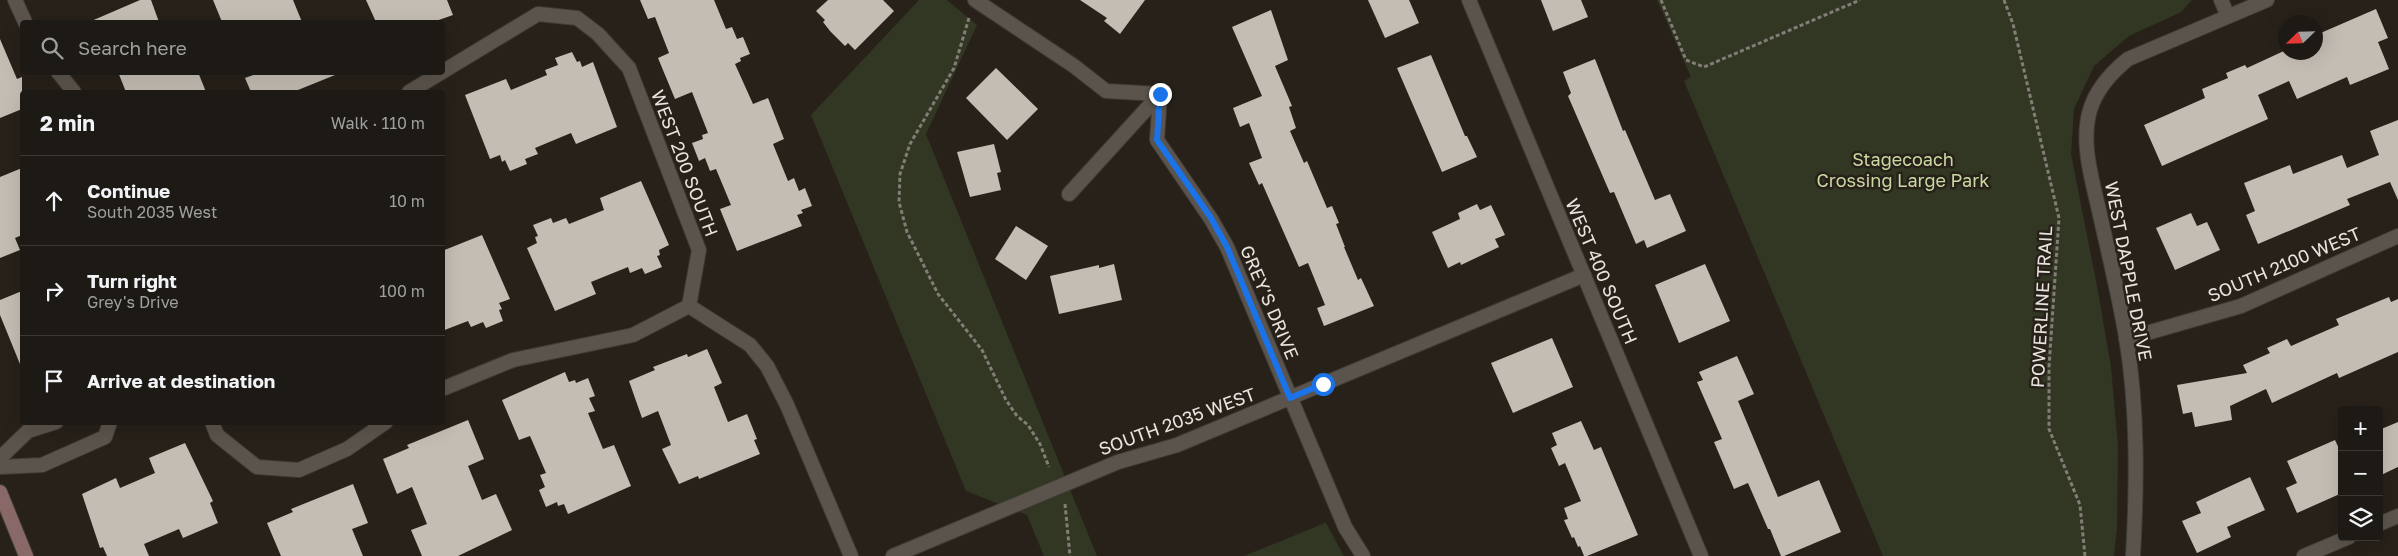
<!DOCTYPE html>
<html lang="en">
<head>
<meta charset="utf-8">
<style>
	body { margin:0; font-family:"Golos Text",sans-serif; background:#25221d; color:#f1f3f6 }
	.controls { position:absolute; right:15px; bottom:15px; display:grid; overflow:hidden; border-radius:5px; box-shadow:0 5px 20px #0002 }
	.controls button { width:45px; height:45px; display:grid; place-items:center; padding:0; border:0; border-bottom:1px solid #3b3834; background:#1d1914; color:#f1f3f6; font:25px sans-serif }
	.compass { position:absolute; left:2278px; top:15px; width:45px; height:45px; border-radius:50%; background:#1d1914; box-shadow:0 5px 20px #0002; rotate:247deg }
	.stop { position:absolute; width:15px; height:15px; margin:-11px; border:4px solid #1a73e8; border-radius:50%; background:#fff }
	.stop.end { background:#1a73e8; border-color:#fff; box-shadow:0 1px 5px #0008 }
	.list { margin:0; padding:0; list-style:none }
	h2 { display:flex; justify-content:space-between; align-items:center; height:65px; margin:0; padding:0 20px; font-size:21px }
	h2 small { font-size:16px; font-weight:400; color:#a0a0a0 }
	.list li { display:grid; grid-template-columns:32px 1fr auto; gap:15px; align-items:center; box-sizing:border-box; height:90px; padding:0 20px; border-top:1px solid #3b3834 }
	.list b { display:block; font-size:19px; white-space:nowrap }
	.list p { margin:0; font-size:16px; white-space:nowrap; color:#a0a0a0 }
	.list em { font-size:16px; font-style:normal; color:#a0a0a0 }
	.icon { flex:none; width:28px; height:28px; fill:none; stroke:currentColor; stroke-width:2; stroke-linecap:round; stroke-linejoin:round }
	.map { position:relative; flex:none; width:2398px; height:556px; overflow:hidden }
	.search { position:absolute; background:#1d1914; box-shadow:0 5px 20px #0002; left:20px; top:20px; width:425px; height:55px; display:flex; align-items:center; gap:12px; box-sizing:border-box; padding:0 18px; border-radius:5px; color:#a0a0a0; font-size:19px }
	.panel { position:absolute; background:#1d1914; box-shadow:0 5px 20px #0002; left:20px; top:90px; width:425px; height:335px; border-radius:5px }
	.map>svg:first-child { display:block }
	.green { fill:#323723 }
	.building { fill:#c4bdb3 }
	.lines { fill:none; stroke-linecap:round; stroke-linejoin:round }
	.minor-casing { stroke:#3f3b35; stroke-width:16 }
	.secondary-casing { stroke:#3f3b35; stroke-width:16 }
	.path { stroke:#827d77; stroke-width:3; stroke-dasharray:4 2.5; stroke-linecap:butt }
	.minor { stroke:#5b544c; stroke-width:14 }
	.secondary { stroke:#896868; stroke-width:14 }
	.route { stroke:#1a73e8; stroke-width:6 }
	.labels { text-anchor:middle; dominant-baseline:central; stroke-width:5; stroke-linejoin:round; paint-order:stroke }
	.park-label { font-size:18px; fill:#cad9a1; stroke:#27211a }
	.street-label { font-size:18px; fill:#e8e4df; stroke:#27211a }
</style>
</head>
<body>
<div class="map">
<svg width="2398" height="556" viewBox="0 0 2398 556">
	<rect width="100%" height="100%" fill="#27211a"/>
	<g class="green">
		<polygon points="919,0 947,0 977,25 926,134 1097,556 1044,556 1027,515 966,491 811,115"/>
		<polygon points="1657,0 2192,0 2181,12 2129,36 2094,66 2074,109 2071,154 2098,291 2111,367 2118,446 2117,527 2114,556 1883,556 1684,81 1691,77"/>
		<polygon points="1326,523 1344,556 1244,556 1325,523"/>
	</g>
	<g class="building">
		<polygon points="140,0 151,0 159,22 89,22"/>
		<polygon points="213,0 293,0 302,22 222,22"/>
		<polygon points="366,0 447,0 453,15 433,22 376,22"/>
		<polygon points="640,0 714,0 726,29 732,27 737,39 743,37 750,54 740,58 741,61 735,64 753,104 768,98 784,139 773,144 788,181 794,178 799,191 805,188 812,206 801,210 803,213 797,215 802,226 737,251 720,209 731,205 716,169 710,171 705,158 699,161 692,143 703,139 702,135 708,133 692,92 675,99 658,58 669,53 655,17 648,19"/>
		<polygon points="828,0 883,0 894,11 855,50 848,43 845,46 830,31 823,22 825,20 816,11"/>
		<polygon points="1080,0 1145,0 1120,34 1104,21 1107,18"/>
		<polygon points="1368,0 1409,0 1419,23 1385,38"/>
		<polygon points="1541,0 1581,0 1588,17 1553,31"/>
		<polygon points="2376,9 2388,38 2378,42 2389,69 2350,85 2347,77 2297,99 2289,81 2258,95 2268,119 2162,166 2144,125 2205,98 2202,89 2228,78 2226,73 2245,65 2247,68 2286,50 2286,52 2316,52 2316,35"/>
		<polygon points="1271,10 1288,60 1275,66 1292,106 1289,107 1296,128 1290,131 1304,163 1307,161 1327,208 1332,206 1339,223 1336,224 1345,247 1344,247 1358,280 1361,278 1374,306 1324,326 1317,308 1325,305 1308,263 1299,267 1262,183 1259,185 1249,163 1262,158 1249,123 1240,127 1233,108 1262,96 1232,27"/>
		<polygon points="0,39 17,79 22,77 22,109 0,118"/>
		<polygon points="572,52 577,62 580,61 582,67 593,62 617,127 576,144 571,133 535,148 538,154 525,159 527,164 510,171 505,160 502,162 500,155 490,159 465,95 506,79 511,90 547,75 545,70 558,65 555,58"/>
		<polygon points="1431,55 1465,136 1467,136 1477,157 1442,172 1397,68"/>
		<polygon points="1595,59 1623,131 1625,130 1655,200 1670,194 1686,231 1647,248 1644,240 1636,244 1614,192 1610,193 1568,96 1571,93 1563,72"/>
		<polygon points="996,68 1038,109 1007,140 966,98"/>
		<polygon points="118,72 198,72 206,92 126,92"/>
		<polygon points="259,73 340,73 293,92 251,92 245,78"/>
		<polygon points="2398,120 2398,200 2390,182 2347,199 2350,205 2258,244 2246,215 2255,211 2244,183 2290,165 2293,174 2342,155 2347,168 2379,155 2370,131"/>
		<polygon points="994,144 1001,172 997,173 1001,190 970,197 957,152"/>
		<polygon points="22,168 22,235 15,238 20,250 0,258 0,177"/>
		<polygon points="641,181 669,245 659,250 660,255 657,256 662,267 645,274 642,268 630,273 628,267 591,282 596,294 555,311 527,248 537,243 535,237 538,236 533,225 551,218 553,223 566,218 569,224 604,210 600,198"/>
		<polygon points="1477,204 1480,210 1491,205 1505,235 1495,239 1499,247 1461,265 1460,262 1448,268 1432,232 1460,219 1458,213"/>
		<polygon points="2191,213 2197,226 2207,222 2220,250 2175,270 2156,228"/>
		<polygon points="1016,226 1048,246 1026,280 995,259"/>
		<polygon points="482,235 510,299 499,303 502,309 499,310 503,321 486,328 483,322 471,327 468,321 442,331 442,251"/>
		<polygon points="1114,264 1122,300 1059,314 1050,276 1099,265 1099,268"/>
		<polygon points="1705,264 1730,321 1679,343 1655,285"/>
		<polygon points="22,291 22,369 0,315 0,300"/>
		<polygon points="2389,297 2391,302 2398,299 2398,352 2339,378 2337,373 2272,403 2266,389 2230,406 2232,420 2195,427 2192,412 2183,414 2177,385 2247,373 2243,365 2270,353 2267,348 2287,339 2291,346 2339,325 2336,319"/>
		<polygon points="1552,338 1573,387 1513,413 1491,363"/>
		<polygon points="707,349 722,383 714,387 728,422 747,414 757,439 754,440 760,454 699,479 698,476 679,484 662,449 671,445 658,411 642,418 629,381 655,370 653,367 687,354 688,357"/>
		<polygon points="1737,356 1754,394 1738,401 1778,497 1819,480 1841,532 1784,556 1781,556 1770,529 1768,529 1748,483 1734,489 1714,442 1722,439 1697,382 1703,380 1699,372"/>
		<polygon points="565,372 569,382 575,380 576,383 588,378 595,396 589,398 595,411 588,413 603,449 614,445 631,486 568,514 564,504 558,506 557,502 546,507 539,490 545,487 540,475 546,473 530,436 519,440 502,400"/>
		<polygon points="468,420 484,459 468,466 482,500 496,494 512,530 458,556 422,556 411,530 427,524 412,487 397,494 383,459 409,448 407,445"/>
		<polygon points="1581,421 1594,450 1601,447 1638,535 1587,556 1584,556 1580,546 1578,547 1574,537 1572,538 1564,520 1568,519 1564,508 1581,501 1565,463 1559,466 1551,448 1557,445 1552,433"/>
		<polygon points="2398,422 2398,467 2379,476 2379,430"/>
		<polygon points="2335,440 2342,455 2342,493 2297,513 2286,488 2297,483 2287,461"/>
		<polygon points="185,443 213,501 210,503 218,523 183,538 179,529 144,544 149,556 107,556 103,547 100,548 82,494 116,478 120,488 155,473 149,458"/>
		<polygon points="2250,477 2265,510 2227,527 2231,537 2197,553 2182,521 2201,513 2196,502"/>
		<polygon points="353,484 368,523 352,529 363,556 281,556 267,523 293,512 291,509"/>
	</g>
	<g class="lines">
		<g class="minor-casing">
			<g id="minor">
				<polyline points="15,0 25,22"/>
				<polyline points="975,0 1074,66 1106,91 1160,94"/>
				<polyline points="1469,0 1701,556"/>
				<polyline points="2221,0 2228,16"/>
				<polyline points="58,72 74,92"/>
				<polyline points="442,72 538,14 577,18 598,34 629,68 699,250 689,306 750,345 767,366 787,405 851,556"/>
				<polyline points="409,92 442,72"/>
				<polyline points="1160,94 1157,140 1211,219 1227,247 1345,527 1363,556"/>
				<polyline points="1069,194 1160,94"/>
				<polyline points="2126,339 2241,306 2398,236"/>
				<polyline points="442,389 513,360 633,335 689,306"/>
				<polyline points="212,422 217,435 257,467 299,470 347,449 386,422"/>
				<polyline points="0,458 28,431 56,422"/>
				<polyline points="0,467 42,465 105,437 110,422"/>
				<polyline points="2379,524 2398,516"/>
				<polyline points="893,556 1118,462 1177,445 1584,275"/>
				<path d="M2133,556C2137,484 2138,409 2126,337C2119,296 2109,255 2100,215C2093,182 2080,144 2090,110C2096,90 2112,72 2128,59L2267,0"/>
				<polyline points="2304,556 2349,537"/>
			</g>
		</g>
		<g class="secondary-casing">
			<polyline id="secondary" points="0,492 26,556"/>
		</g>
		<g class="path">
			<polyline points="1661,0 1686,60 1704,67 1860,0"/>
			<polyline points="2004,0 2013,24 2059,218 2049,367 2049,429 2080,505 2085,556"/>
			<polyline points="969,18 954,68 910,144 900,174 899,202 907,232 938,294 982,350 1006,400 1017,416 1028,425 1040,444 1049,467"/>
			<polyline points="1065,504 1070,556"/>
		</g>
		<use href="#minor" class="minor"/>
		<use href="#secondary" class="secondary"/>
	</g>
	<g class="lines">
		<polyline class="route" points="1160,94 1157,140 1211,218 1227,247 1290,398 1323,384"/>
	</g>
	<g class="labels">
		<g class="park-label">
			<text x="1903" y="159">Stagecoach<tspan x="1903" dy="21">Crossing Large Park</tspan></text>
		</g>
		<g class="street-label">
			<text transform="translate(685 163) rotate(69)">WEST 200 SOUTH</text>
			<text transform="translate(2284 264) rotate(-23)">SOUTH 2100 WEST</text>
			<text transform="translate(1602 271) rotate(67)">WEST 400 SOUTH</text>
			<text transform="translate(2129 271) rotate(79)">WEST DAPPLE DRIVE</text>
			<text transform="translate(1270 302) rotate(67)">GREY'S DRIVE</text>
			<text transform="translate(2041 307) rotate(-87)">POWERLINE TRAIL</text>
			<text transform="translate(1177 421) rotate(-20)">SOUTH 2035 WEST</text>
		</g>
	</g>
</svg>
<div class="controls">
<button>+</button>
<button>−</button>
<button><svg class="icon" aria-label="layers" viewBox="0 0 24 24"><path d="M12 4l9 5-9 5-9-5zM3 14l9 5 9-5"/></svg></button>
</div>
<svg class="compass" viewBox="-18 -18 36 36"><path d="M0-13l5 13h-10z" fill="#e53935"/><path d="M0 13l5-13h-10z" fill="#a0a0a0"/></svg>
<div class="stop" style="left:1323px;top:384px"></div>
<div class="stop end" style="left:1160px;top:94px"></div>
<div class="search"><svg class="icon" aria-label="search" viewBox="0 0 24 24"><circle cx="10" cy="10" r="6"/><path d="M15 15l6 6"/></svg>Search here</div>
<section class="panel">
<h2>2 min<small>Walk · 110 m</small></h2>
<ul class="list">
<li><svg class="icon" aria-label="ahead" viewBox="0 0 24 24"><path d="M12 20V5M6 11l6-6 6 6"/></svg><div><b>Continue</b><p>South 2035 West</p></div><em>10 m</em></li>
<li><svg class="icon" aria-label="right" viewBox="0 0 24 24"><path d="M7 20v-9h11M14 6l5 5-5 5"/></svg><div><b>Turn right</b><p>Grey's Drive</p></div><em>100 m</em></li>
<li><svg class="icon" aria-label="arrive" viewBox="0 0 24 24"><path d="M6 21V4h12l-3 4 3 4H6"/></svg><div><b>Arrive at destination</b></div></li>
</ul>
</section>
</div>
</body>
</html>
